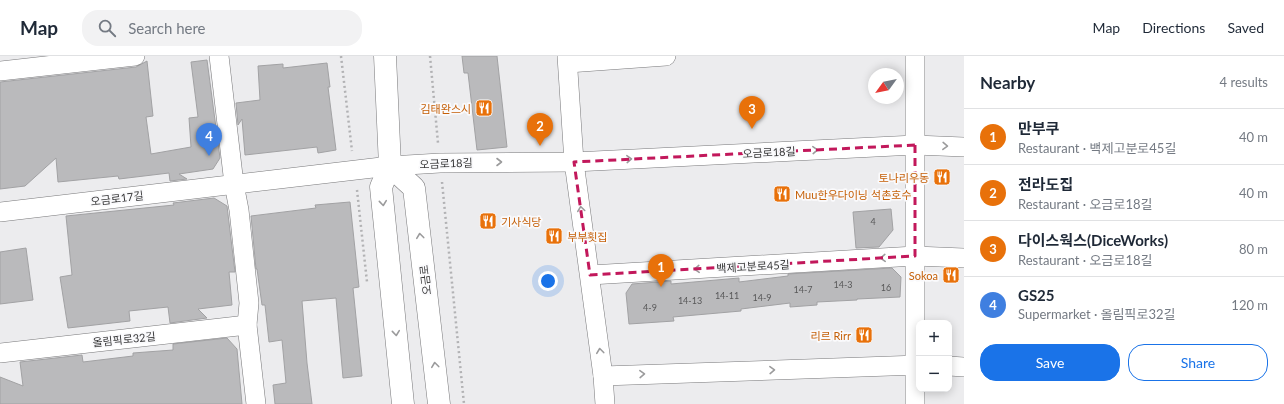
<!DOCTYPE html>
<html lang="en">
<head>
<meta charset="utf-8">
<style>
	body { margin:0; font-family:Lato,"Noto Sans KR",sans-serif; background:#f2f2f3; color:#1f2937 }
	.controls { position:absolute; right:12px; bottom:12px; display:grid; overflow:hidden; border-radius:8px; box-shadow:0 2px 10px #0003 }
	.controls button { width:36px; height:36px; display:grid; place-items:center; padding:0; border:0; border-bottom:1px solid #e0e1e3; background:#fff; color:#1f2937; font:20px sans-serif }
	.compass { position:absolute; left:868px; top:12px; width:36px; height:36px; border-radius:50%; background:#fff; box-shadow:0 2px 10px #0003; rotate:237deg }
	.you { position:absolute; left:548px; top:225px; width:14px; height:14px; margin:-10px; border:3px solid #fff; border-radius:50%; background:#1a73e8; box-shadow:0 0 0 6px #1a73e833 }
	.badge { display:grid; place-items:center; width:26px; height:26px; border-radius:50%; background:#1a73e8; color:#fff; font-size:13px; font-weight:700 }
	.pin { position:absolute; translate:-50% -33px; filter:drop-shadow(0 1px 2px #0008) }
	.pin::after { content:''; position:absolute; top:21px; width:14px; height:12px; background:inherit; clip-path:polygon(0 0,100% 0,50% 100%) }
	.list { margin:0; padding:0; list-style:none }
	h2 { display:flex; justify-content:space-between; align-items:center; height:52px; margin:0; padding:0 16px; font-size:17px }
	h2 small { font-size:13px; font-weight:400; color:#747a83 }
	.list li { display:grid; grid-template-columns:26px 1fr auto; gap:12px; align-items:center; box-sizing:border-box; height:56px; padding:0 16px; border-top:1px solid #e0e1e3 }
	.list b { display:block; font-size:15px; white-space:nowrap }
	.list p { margin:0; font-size:13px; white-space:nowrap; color:#747a83 }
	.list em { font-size:13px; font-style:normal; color:#747a83 }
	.actions { display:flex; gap:8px; padding:12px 16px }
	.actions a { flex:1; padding:9px 0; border:1px solid #1a73e8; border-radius:16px; text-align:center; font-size:14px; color:#1a73e8 }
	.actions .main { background:#1a73e8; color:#fff }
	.icon { flex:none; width:22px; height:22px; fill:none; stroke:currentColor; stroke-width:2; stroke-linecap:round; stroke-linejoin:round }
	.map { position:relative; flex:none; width:964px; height:348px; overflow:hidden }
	header { display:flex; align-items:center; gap:24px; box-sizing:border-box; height:56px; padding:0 20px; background:#fff; border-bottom:1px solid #e0e1e3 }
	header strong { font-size:19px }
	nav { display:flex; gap:22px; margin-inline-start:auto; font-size:14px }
	.search { width:280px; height:36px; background:#f2f2f3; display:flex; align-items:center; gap:10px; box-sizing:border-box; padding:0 14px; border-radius:16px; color:#747a83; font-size:15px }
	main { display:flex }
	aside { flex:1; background:#fff }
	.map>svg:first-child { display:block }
	.building { fill:#bababc; stroke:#a2a2a4 }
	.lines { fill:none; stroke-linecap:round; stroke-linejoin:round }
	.street-casing { stroke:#78787a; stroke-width:20 }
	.secondary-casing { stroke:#78787a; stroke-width:23 }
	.path { stroke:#b2b2b4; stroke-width:2.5; stroke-dasharray:2 3; stroke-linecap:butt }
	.street { stroke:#fff; stroke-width:19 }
	.secondary { stroke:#fff; stroke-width:22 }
	.oneway { stroke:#9b9b9c }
	.marked { fill:none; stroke:#c2185b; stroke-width:3; stroke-dasharray:8 5; stroke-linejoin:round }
	.labels { text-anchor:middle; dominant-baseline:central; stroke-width:3.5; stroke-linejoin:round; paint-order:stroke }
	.number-label { font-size:9px; fill:#585859 }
	.food-label { font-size:11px; fill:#c56008; stroke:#fafafc; text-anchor:end }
	.street-label { font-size:11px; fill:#373738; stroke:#fafafc }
</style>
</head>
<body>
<header>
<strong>Map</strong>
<div class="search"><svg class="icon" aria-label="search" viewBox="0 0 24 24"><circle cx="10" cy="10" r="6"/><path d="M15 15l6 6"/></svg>Search here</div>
<nav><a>Map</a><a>Directions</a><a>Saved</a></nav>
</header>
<main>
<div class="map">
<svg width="964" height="348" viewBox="0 0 964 348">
	<rect width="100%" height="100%" fill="#ececee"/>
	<g class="building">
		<polygon points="462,0 497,0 507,91 477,94 468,17 464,17"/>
		<polygon points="207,4 220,102 213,113 179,118 187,123 170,125 169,117 119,123 118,120 58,126 56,102 25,130 0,133 0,26 136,11 147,5 153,60 146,61 151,98 191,91 189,62 198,61 191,6"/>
		<polygon points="327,7 330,31 328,31 336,94 318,97 317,91 245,99 242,63 238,69 236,47 260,44 258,10 283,8 283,12"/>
		<polygon points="214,142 227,150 235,216 229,216 232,249 198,253 207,262 170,267 168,251 129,255 130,265 68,272 60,221 72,219 66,160 174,149 173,147"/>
		<polygon points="350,146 359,231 353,232 362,320 343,322 336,242 302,245 307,307 312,348 275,348 273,329 286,327 282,284 269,286 265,249 262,249 257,213 256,213 251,160 316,152 315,149"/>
		<polygon points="891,153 893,174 879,191 856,192 853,156"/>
		<polygon points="26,192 33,244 0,248 0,196"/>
		<polygon points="892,212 901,221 900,241 857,243 857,244 817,246 817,249 790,251 790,247 741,253 741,255 673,261 674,265 629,268 626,237 632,228 671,225 671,228 739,222 739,226 788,220 788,218"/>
		<polygon points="227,282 237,293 242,348 0,348 0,321 23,330 20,306 82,299 83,306 133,300 133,297 173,294 173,288"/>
	</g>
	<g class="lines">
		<g class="street-casing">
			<g id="street">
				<polyline points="219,0 234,128 239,154 249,247 247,269 256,348"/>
				<polyline points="567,0 574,106 603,320 605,348"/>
				<polyline points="915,0 915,348"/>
				<polyline points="568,7 666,0"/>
				<polyline points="0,15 135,0"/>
				<polyline points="0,156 390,110 440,107 574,106 915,89 964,91"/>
				<polyline points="590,219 915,200 964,202"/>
				<polyline points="0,297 247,269"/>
				<polyline points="949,310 964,311"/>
				<polyline points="603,320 919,309"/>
			</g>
		</g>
		<g class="secondary-casing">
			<g id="secondary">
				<polyline points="385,0 390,110 381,131 403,348"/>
				<polyline points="390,110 414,132 439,348"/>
			</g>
		</g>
		<g class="path">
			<polyline points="341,0 352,95"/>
			<polyline points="430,0 438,87"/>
			<polyline points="442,126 464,348"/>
			<polyline points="357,134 367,226"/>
		</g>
		<use href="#street" class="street"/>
		<use href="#secondary" class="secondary"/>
	</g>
	<defs><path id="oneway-chevron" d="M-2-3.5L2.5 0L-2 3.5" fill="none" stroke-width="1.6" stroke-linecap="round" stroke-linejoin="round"/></defs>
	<g class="oneway">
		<use href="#oneway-chevron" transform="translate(945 90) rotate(2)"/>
		<use href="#oneway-chevron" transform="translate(815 94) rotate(-3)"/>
		<use href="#oneway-chevron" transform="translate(629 103) rotate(-3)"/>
		<use href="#oneway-chevron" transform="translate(499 106)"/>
		<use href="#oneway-chevron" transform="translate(383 147) rotate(84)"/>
		<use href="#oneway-chevron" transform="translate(581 153) rotate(-98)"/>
		<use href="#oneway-chevron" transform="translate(420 180) rotate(-97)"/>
		<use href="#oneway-chevron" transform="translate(883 202) rotate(177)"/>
		<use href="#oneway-chevron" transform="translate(697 213) rotate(177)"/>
		<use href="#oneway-chevron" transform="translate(396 277) rotate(84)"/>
		<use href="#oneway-chevron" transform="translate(600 295) rotate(-97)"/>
		<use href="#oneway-chevron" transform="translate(435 309) rotate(-97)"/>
		<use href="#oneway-chevron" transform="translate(772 314) rotate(-2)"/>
		<use href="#oneway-chevron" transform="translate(642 318) rotate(-2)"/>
	</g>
	<path class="marked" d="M915,89V200L590,219L574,106Z"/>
	<defs>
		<g id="restaurant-square" transform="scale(0.9)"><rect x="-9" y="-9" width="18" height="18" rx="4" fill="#e8710a" stroke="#fafafc"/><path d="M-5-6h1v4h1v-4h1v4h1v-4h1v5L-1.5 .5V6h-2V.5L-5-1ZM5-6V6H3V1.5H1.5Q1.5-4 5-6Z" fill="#fff"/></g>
	</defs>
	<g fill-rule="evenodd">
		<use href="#restaurant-square" x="484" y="52"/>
		<use href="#restaurant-square" x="942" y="121"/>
		<use href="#restaurant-square" x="782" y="138"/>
		<use href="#restaurant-square" x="488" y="165"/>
		<use href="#restaurant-square" x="554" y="180"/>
		<use href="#restaurant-square" x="951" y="219"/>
		<use href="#restaurant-square" x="864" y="279"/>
	</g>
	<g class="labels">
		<g class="number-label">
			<text x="873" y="165">4</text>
			<text x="843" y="228">14-3</text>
			<text x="886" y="231">16</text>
			<text x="803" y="233">14-7</text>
			<text x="727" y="239">14-11</text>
			<text x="762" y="241">14-9</text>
			<text x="690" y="244">14-13</text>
			<text x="650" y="251">4-9</text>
		</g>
		<g class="food-label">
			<text x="471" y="52">김태완스시</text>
			<text x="929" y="121">토나리우동</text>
			<text x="795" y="138" text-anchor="start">Muu한우다이닝 석촌호수</text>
			<text x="501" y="165" text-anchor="start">기사식당</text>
			<text x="567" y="180" text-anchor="start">부부횟집</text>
			<text x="938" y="219">Sokoa</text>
			<text x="851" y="279">리르 Rirr</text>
		</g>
		<g class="street-label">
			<text transform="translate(769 96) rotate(-3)">오금로18길</text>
			<text transform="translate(446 107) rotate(-2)">오금로18길</text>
			<text transform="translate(117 142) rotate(-7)">오금로17길</text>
			<text transform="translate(753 210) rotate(-3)">백제고분로45길</text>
			<text transform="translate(425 224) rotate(-97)">오금로</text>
			<text transform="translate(124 283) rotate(-6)">올림픽로32길</text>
		</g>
	</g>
</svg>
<div class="controls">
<button>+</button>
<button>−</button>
</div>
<svg class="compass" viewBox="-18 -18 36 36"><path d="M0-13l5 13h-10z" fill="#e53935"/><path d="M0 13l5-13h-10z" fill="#747a83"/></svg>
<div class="you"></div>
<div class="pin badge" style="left:661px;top:231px;background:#e8710a">1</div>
<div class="pin badge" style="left:540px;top:90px;background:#e8710a">2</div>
<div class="pin badge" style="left:752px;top:73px;background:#e8710a">3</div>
<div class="pin badge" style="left:209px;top:100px;background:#3f7fe0">4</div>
</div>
<aside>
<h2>Nearby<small>4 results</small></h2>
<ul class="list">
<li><span class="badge" style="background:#e8710a">1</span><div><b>만부쿠</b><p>Restaurant · 백제고분로45길</p></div><em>40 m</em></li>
<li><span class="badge" style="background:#e8710a">2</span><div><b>전라도집</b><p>Restaurant · 오금로18길</p></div><em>40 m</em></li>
<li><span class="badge" style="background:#e8710a">3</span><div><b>다이스웍스(DiceWorks)</b><p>Restaurant · 오금로18길</p></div><em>80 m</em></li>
<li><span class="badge" style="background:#3f7fe0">4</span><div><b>GS25</b><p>Supermarket · 올림픽로32길</p></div><em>120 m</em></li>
</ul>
<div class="actions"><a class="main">Save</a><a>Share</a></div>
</aside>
</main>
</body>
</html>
